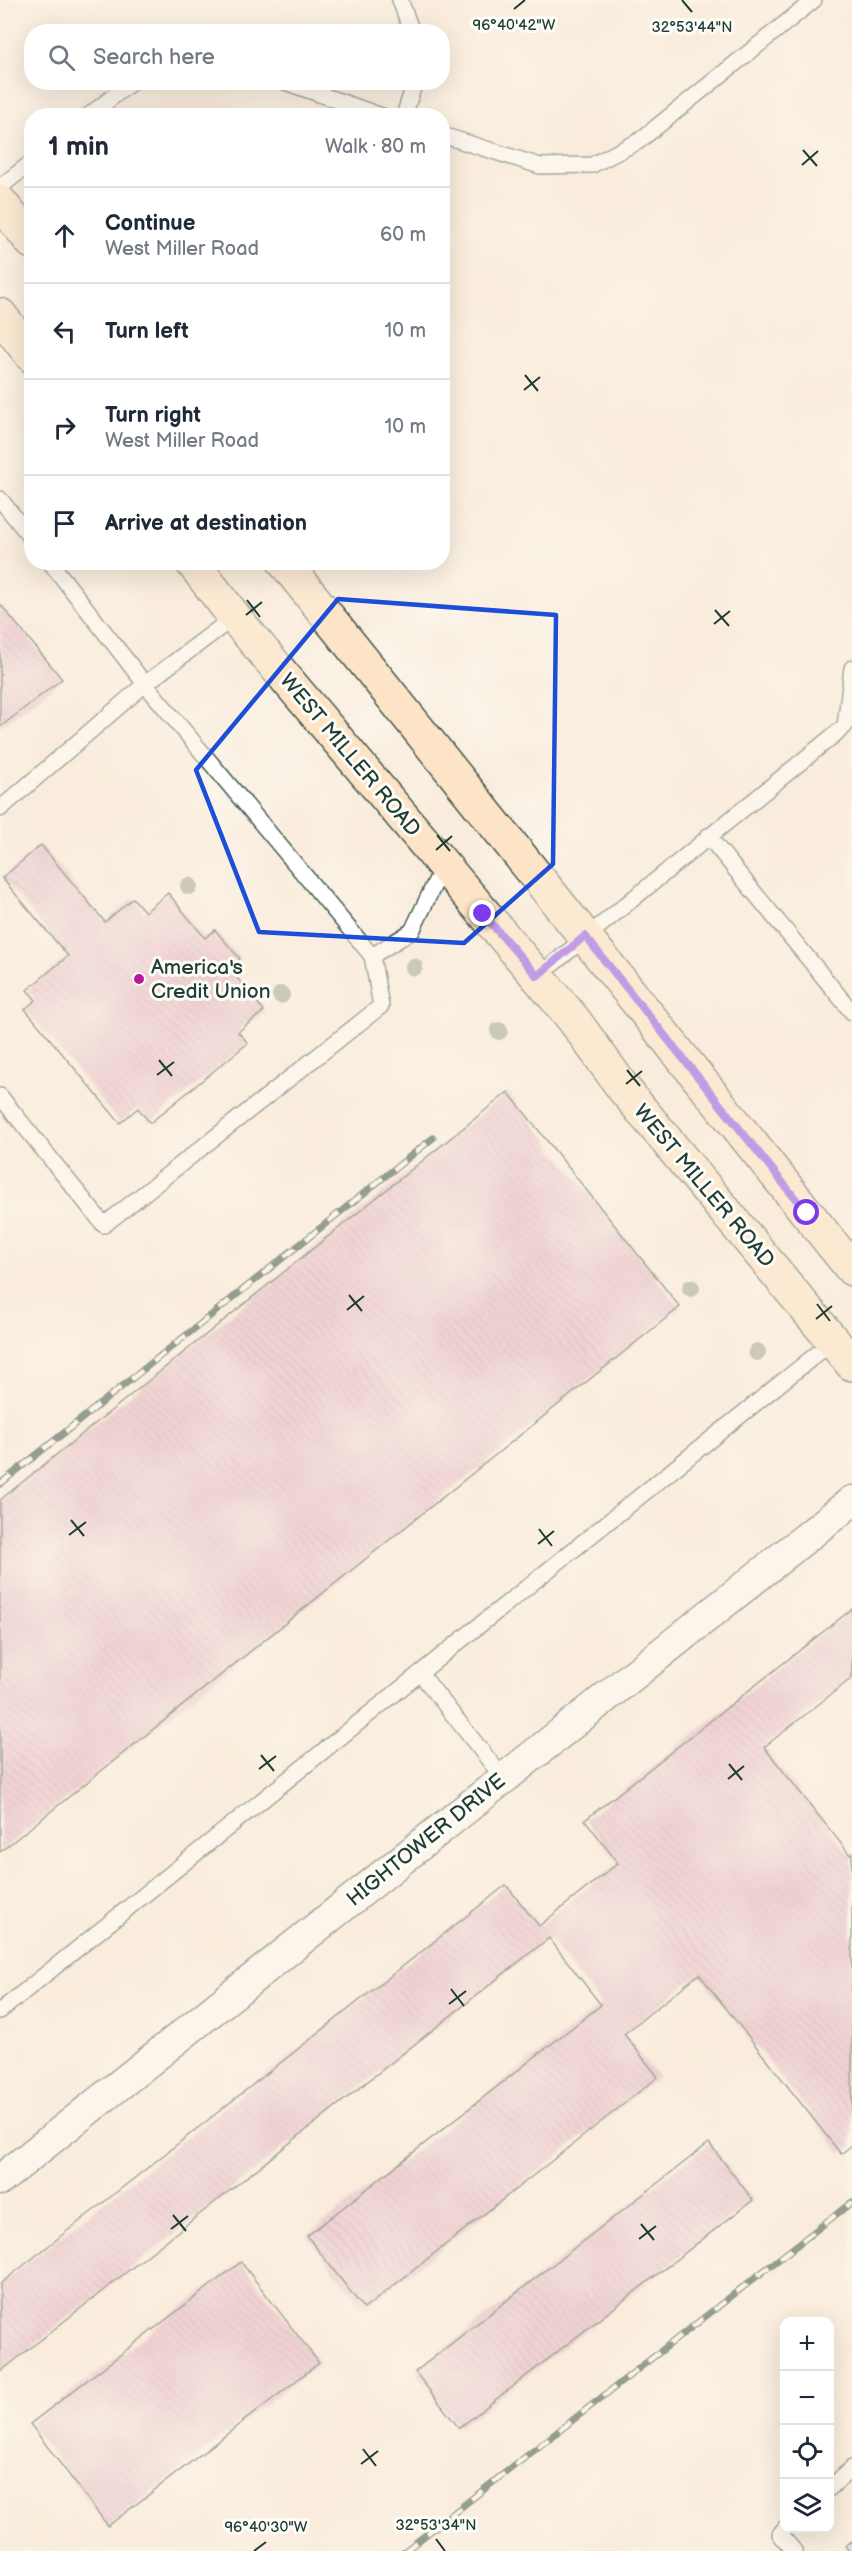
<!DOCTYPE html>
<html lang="en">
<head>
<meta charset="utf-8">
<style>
	body { margin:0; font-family:"Balsamiq Sans",sans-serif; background:#f2f2f3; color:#1f2937 }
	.controls { position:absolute; right:18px; bottom:18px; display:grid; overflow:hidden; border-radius:12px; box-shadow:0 6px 24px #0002 }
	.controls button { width:54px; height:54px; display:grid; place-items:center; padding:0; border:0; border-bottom:2px solid #e0e1e3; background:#fff; color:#1f2937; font:30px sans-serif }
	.stop { position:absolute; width:18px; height:18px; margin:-14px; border:4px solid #7c3aed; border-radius:50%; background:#fff }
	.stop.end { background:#7c3aed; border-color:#fff; box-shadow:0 2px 6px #0008 }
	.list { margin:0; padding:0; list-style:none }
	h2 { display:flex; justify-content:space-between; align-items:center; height:78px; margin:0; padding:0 24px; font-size:26px }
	h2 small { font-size:20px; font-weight:400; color:#747a83 }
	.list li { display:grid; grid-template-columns:39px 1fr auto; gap:18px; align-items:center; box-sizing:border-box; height:96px; padding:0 24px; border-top:2px solid #e0e1e3 }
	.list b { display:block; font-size:22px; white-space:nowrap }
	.list p { margin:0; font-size:20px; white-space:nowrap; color:#747a83 }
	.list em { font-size:20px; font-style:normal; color:#747a83 }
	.icon { flex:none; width:33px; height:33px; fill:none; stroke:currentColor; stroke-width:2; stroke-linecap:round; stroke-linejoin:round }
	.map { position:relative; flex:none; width:852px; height:2551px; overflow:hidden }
	.search { position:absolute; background:#fff; box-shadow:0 6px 24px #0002; left:24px; top:24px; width:426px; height:66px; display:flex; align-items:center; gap:15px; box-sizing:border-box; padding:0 21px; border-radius:24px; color:#747a83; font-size:22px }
	.panel { position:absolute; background:#fff; box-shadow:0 6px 24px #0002; left:24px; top:108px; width:426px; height:462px; border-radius:24px }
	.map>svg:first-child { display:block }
	.building { fill:url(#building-back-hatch) }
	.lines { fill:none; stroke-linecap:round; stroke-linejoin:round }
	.lane-casing { stroke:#40574d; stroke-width:18 }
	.street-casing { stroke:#40574d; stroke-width:33 }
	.secondary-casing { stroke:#40574d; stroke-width:36 }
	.lane { stroke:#fff; stroke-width:15 }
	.street { stroke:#fff; stroke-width:30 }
	.secondary { stroke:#fee4c6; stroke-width:33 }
	.rail-casing { stroke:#1f3d34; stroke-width:7 }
	.rail { stroke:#fdfcf7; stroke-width:4.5; stroke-dasharray:14; stroke-linecap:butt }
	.tree { fill:#94a089 }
	.route { stroke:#7c3aed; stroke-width:8 }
	.marked { fill:none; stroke:#1d4ed8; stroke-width:4.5; stroke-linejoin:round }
	.ticks { fill:none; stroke:#1f3d34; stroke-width:2 }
	.poi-dot { fill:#b5179e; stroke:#fdfcf7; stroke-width:2 }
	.labels { text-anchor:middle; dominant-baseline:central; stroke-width:6; stroke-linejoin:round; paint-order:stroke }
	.street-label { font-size:21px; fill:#1f3d34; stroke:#fdfcf7 }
	.poi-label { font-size:21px; fill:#1f3d34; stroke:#fdfcf7; text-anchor:start }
	.ticks-label { font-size:15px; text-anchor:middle; fill:#1f3d34; stroke:#fdfcf7; stroke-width:6; stroke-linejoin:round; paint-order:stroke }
</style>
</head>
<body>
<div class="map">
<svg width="852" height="2551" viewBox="0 0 852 2551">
	<defs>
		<pattern id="building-back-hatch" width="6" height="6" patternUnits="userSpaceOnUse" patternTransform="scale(1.5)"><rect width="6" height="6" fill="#e5b3c9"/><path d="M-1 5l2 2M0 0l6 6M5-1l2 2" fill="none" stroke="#b993a4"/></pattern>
	</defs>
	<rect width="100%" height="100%" fill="#fdfcf7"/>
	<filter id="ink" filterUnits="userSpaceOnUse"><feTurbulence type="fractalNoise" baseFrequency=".0167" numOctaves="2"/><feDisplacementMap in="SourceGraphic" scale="12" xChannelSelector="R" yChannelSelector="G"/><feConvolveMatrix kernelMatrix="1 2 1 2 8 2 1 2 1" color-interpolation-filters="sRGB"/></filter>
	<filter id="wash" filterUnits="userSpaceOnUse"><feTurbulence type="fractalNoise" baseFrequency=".008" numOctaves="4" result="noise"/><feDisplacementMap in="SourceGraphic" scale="24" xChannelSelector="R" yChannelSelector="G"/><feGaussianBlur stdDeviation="1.35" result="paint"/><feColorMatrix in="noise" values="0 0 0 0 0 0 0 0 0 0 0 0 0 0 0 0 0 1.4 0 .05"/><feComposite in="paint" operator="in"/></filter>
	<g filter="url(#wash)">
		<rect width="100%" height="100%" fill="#f9ecdc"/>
		<g id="blocks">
			<g class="building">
				<polygon points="0,604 62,679 0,727"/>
				<polygon points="41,845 105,922 133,898 145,912 168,893 205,938 215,930 240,959 229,968 264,1011 238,1032 248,1043 150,1123 138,1108 120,1123 25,1009 36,1000 27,990 68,956 2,878"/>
				<polygon points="508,1092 680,1307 0,1852 0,1500"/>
				<polygon points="852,1609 852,1678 764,1747 850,1855 852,1853 852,2145 841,2154 699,1974 624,2034 658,2077 364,2309 307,2236 601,2005 549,1938 0,2372 0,2284 506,1885 539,1926 618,1863 585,1820"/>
				<polygon points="709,2143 753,2200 459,2428 415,2372"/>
				<polygon points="241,2262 319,2363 108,2526 30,2424"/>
				<polygon points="852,2541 852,2551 849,2551 845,2546"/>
			</g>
		</g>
	</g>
	<g filter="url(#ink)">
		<use href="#blocks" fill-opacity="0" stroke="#40574d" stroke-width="1.5"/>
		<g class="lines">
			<g class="lane-casing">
				<g id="lane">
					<polyline points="400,0 412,32"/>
					<polyline points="285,82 382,116"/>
					<polyline points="88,116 132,82"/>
					<polyline points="404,116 415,82"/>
					<polyline points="442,135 540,166 592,165 639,141 814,0"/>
					<polyline points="0,187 32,162"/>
					<polyline points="0,499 32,539"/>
					<polyline points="0,809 145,684 234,617"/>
					<polyline points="708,836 852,1012"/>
					<polyline points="372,956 412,931 443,866"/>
					<polyline points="537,977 845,726 852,668"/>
					<polyline points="0,1096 104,1225 381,1006 372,956 145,684 50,562"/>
					<polyline points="420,1673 503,1778"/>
					<polyline points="0,2011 833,1341"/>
					<polyline points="830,2488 852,2468"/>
					<polyline points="785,2528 780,2534 794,2551"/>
				</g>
			</g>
			<g class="street-casing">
				<polyline id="street" points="0,2180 852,1501"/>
			</g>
			<g class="secondary-casing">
				<g id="secondary">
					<polyline points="0,202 32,242"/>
					<polyline points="0,315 32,356"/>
					<polyline points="192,562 240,624 574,1020 623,1088 852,1364"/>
					<polyline points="284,562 852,1269"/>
				</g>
			</g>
			<use href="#lane" class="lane"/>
			<use href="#street" class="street"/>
			<use href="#secondary" class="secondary"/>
			<g class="rail-casing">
				<g id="rail">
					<polyline points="0,1484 433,1138"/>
					<polyline points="405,2551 852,2202"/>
				</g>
			</g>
			<use href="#rail" class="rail"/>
		</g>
		<g class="tree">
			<circle cx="189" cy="886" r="9"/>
			<circle cx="414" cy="967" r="9"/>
			<circle cx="281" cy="995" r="9"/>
			<circle cx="499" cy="1031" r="9"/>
			<circle cx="691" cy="1288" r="9"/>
			<circle cx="757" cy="1352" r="9"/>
		</g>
	</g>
	<g class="lines" filter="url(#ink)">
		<polyline class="route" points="483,914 537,976 585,936 807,1213"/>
	</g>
	<path d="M0 0H852V2551H0ZM338,599L556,615L553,864L464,943L259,932L196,770Z" fill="#f9ecdc" fill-opacity=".55" fill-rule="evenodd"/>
	<path class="marked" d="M338,599L556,615L553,864L464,943L259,932L196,770Z"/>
	<path class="ticks" d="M682,0L692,12M514,9L525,0M803,150L817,166M802,165L818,151M525,375L538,391M524,390L540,377M247,600L260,617M715,610L729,626M246,615L262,602M714,624L730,611M437,835L450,851M436,850L452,836M159,1060L172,1076M627,1070L640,1086M157,1075L174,1062M626,1084L642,1071M349,1295L362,1311M817,1304L830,1321M347,1310L364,1296M816,1319L832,1306M71,1520L84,1536M539,1529L552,1546M69,1535L86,1522M538,1544L554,1531M261,1755L274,1771M729,1764L742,1780M259,1769L276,1756M728,1779L744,1766M451,1989L464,2006M449,2004L466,1991M173,2215L186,2231M641,2224L654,2240M171,2229L188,2216M639,2239L656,2226M363,2449L376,2466M361,2464L378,2451M436,2539L445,2551M254,2551L266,2542"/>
	<circle class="poi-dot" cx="139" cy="979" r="6"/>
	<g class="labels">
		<g class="street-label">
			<text transform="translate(350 755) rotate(50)">WEST MILLER ROAD</text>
			<text transform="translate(704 1186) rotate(50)">WEST MILLER ROAD</text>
			<text transform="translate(426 1840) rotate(-39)">HIGHTOWER DRIVE</text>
		</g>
		<g class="poi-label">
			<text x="151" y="967">America's<tspan x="151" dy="24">Credit Union</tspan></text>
		</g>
	</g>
	<g class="ticks-label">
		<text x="514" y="30">96°40'42"W</text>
		<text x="692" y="32">32°53'44"N</text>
		<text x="436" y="2530">32°53'34"N</text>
		<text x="266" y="2532">96°40'30"W</text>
	</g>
</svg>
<div class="controls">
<button>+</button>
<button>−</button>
<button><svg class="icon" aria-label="locate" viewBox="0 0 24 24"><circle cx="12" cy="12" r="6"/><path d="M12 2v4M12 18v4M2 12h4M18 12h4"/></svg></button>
<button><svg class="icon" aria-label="layers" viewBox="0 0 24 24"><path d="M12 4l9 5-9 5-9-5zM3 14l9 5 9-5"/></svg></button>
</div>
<div class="stop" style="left:807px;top:1213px"></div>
<div class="stop end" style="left:483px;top:914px"></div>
<div class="search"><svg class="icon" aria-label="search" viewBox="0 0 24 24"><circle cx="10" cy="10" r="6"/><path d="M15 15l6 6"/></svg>Search here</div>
<section class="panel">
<h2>1 min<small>Walk · 80 m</small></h2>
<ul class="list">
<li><svg class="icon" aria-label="ahead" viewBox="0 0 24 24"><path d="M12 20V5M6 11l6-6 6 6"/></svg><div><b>Continue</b><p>West Miller Road</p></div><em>60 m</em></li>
<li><svg class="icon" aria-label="left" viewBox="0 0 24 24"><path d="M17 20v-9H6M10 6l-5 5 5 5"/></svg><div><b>Turn left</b></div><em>10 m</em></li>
<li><svg class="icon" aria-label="right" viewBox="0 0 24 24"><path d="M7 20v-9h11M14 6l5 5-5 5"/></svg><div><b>Turn right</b><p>West Miller Road</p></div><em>10 m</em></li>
<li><svg class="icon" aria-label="arrive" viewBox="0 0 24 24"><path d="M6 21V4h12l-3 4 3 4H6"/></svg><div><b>Arrive at destination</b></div></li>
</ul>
</section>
</div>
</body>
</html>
